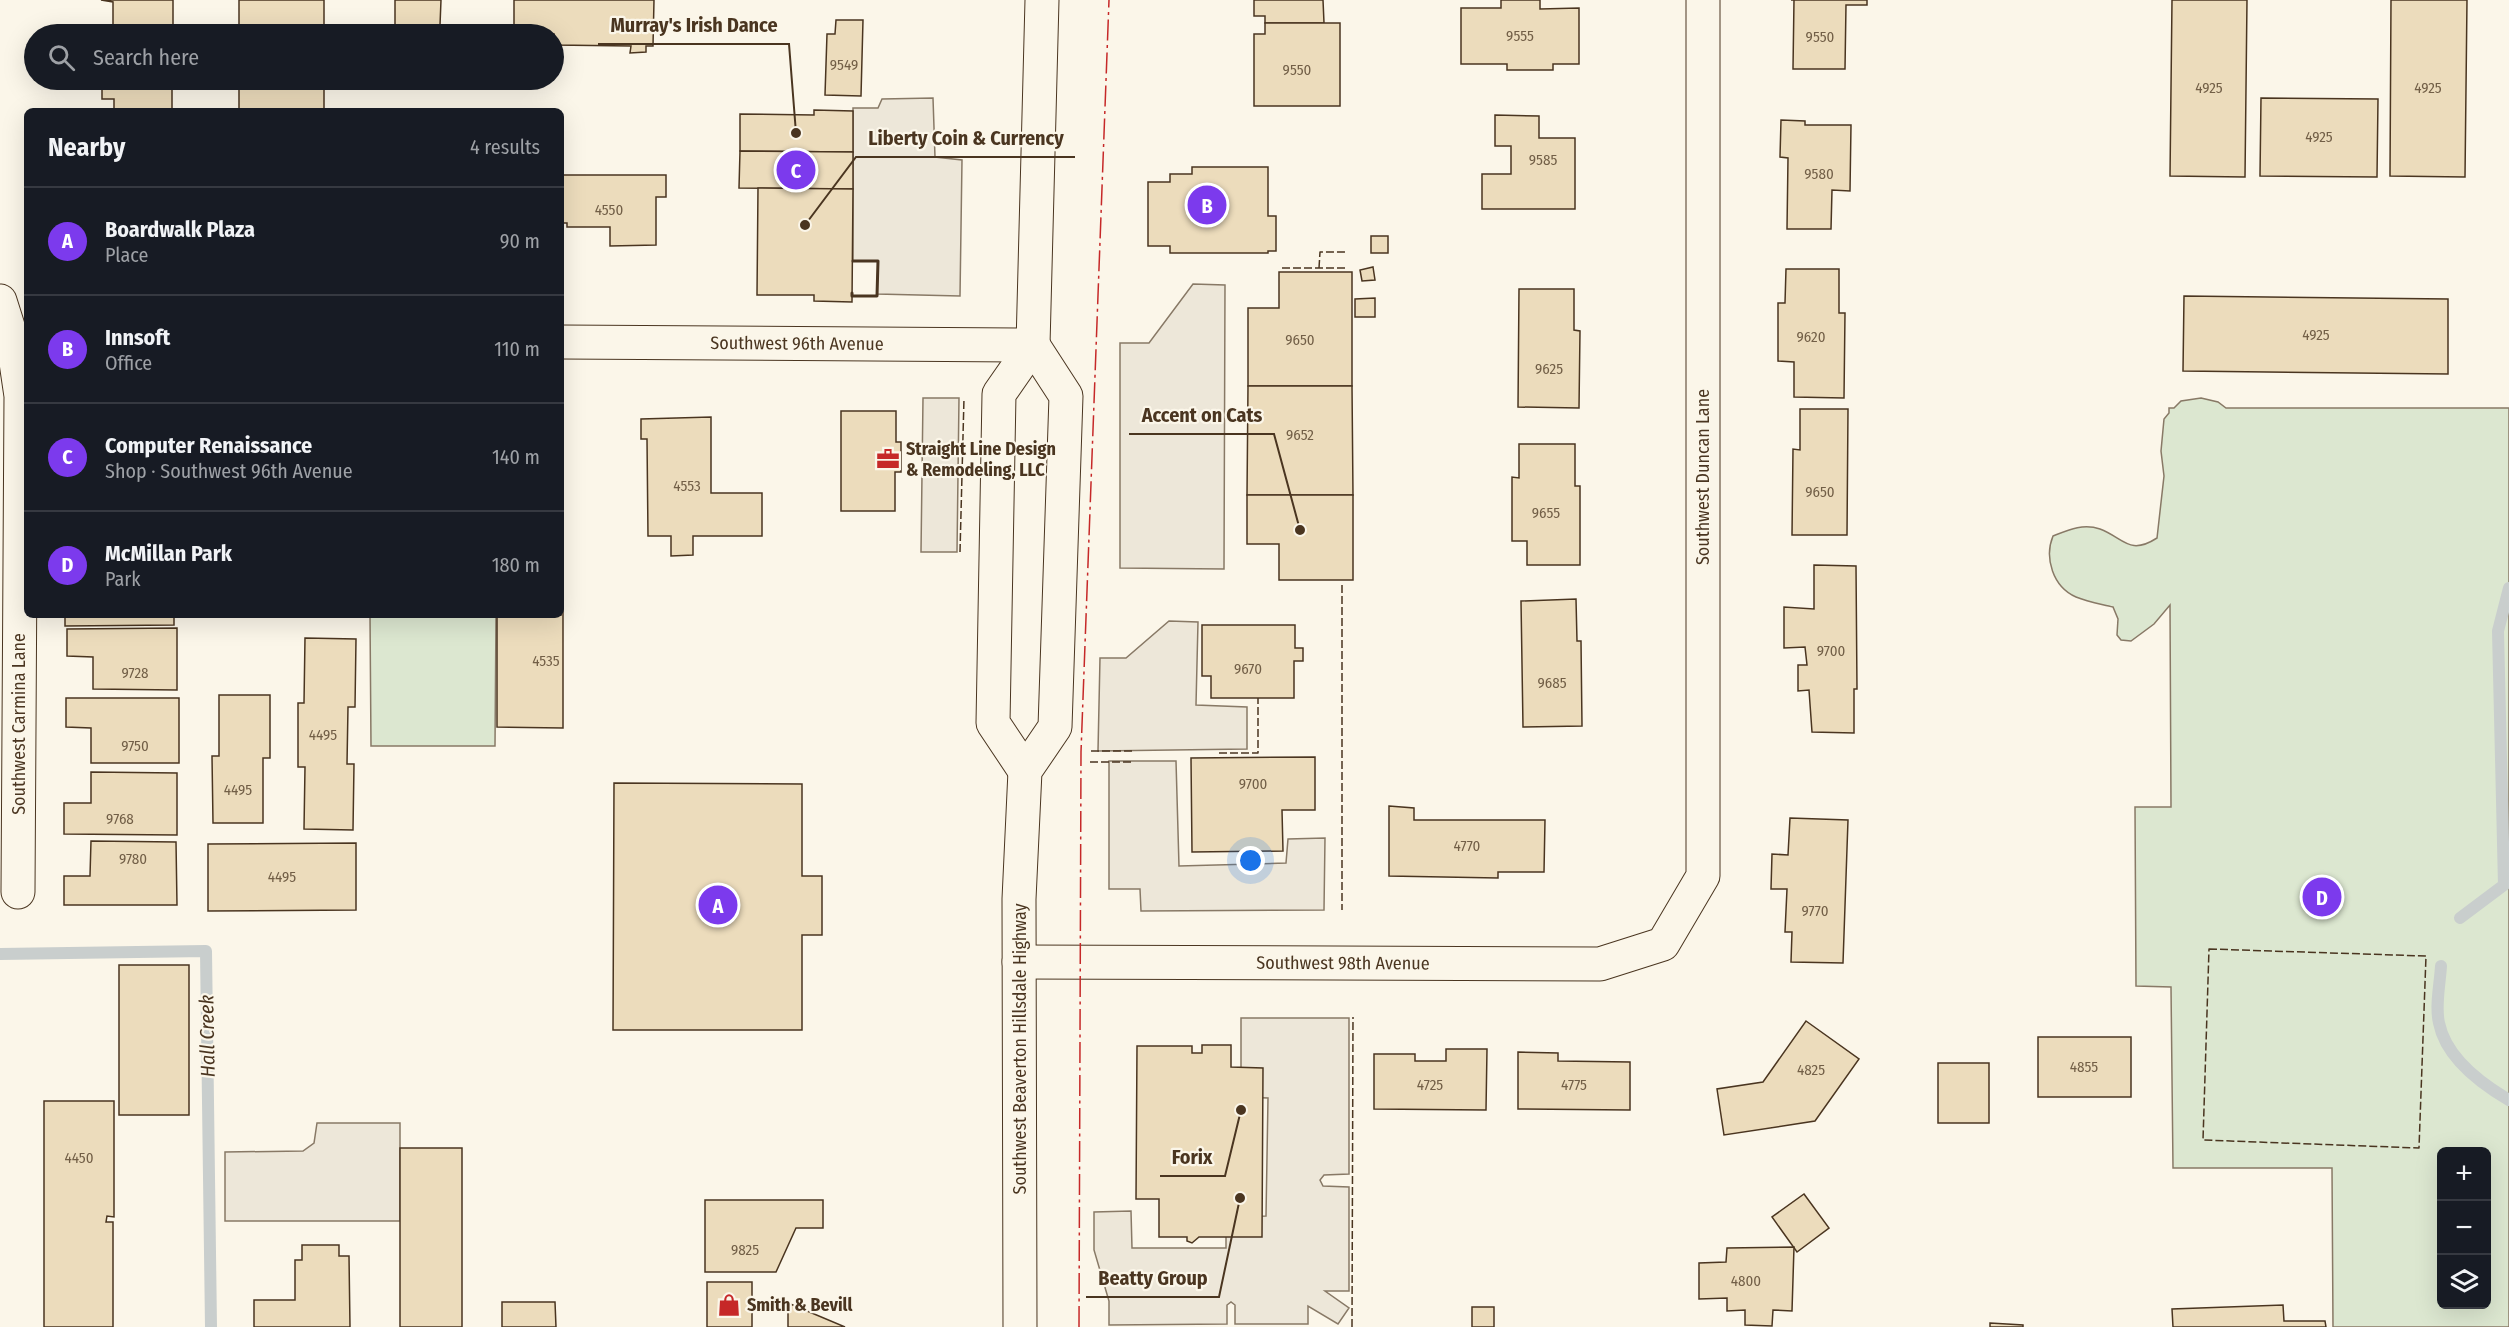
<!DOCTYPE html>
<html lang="en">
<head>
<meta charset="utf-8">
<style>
	body { margin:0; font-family:"Fira Sans Condensed",sans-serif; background:#20242c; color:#f1f3f6 }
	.controls { position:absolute; right:18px; bottom:18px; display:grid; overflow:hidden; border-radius:9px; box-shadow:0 6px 24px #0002 }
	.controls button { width:54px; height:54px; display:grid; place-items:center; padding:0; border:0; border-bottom:2px solid #363941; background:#171b24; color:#f1f3f6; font:30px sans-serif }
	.you { position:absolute; left:1251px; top:861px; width:21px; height:21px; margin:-15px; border:4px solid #fff; border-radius:50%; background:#1a73e8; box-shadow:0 0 0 9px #1a73e833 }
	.badge { display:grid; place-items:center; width:39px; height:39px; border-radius:50%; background:#7c3aed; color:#fff; font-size:20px; font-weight:700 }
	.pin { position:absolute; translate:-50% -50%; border:3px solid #fff; box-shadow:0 2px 6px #0006 }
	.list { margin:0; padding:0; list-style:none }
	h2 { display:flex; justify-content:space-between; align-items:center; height:78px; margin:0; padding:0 24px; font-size:26px }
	h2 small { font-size:20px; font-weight:400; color:#9ea1a6 }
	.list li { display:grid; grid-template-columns:39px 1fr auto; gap:18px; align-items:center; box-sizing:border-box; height:108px; padding:0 24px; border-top:2px solid #363941 }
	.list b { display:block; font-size:22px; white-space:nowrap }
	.list p { margin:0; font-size:20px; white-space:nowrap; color:#9ea1a6 }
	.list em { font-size:20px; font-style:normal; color:#9ea1a6 }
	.icon { flex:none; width:33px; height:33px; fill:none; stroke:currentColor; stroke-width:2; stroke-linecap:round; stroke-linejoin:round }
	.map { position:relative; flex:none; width:2509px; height:1327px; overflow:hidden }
	.search { position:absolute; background:#171b24; box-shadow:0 6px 24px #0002; left:24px; top:24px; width:540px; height:66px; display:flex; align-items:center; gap:15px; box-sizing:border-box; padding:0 21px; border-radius:33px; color:#9ea1a6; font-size:22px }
	.panel { position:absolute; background:#171b24; box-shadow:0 6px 24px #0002; left:24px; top:108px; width:540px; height:510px; border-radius:9px }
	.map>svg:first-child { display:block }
	.green { fill:#dce7d0; stroke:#887966; stroke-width:1.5; fill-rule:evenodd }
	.parking { fill:#ede7d9; stroke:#887966; stroke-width:1.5 }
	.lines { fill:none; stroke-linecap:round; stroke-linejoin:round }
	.stream { stroke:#c9cecd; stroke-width:12 }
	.building { fill:#ecdcbc; stroke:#4a3520; stroke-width:1.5 }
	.street-casing { stroke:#4a3520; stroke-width:35 }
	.primary-casing { stroke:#4a3520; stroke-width:35 }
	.street { stroke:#fbf6e9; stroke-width:33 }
	.primary { stroke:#fbf6e9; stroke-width:33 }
	.fence { stroke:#4a3520; stroke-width:1.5; stroke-dasharray:8 3; stroke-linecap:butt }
	.wall { stroke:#4a3520; stroke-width:3 }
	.power { stroke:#c62828; stroke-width:1.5; stroke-dasharray:21 4.5 3 4.5; stroke-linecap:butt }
	.labels { text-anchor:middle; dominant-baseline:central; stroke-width:4.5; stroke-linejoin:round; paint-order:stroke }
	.number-label { font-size:15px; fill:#725f47 }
	.street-label { font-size:18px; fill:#4a3520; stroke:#fbf6e9 }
	.poi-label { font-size:18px; font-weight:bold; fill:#4a3520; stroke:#fbf6e9; text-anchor:start }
	.water-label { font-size:20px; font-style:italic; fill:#4a3520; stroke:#fbf6e9 }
	.leader { fill:none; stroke:#4a3520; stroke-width:2 }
	.callout-dot { fill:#4a3520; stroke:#fbf6e9; stroke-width:2 }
	.callout-label { font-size:20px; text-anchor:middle; font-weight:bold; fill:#4a3520; stroke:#fbf6e9; stroke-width:4.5; stroke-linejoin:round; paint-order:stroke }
</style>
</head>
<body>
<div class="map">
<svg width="2509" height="1327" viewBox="0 0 2509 1327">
	<rect width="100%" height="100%" fill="#fbf6e9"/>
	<g class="green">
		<path d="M2201,398L2218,402L2226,408H2509V1327H2333L2332,1168H2173L2171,987L2136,986L2135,807H2171L2170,605L2154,624L2131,641L2121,640L2117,635L2118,619L2113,607C2101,604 2088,602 2076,597C2053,587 2044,558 2053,536C2068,530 2083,523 2100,529C2124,538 2129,556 2157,538L2164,476L2161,451L2164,419L2169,413V408H2174L2181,401ZM2442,1152H2486V1304H2442Z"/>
		<polygon points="370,615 496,615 495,746 371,746"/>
	</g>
	<g class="parking">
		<polygon points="933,98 935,157 962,160 960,296 877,294 878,261 853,261 853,108 878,108 882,99"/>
		<polygon points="1193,284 1225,285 1224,569 1120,568 1120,343 1149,343"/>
		<polygon points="923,398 959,398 957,552 921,552"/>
		<polygon points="1169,621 1198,622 1196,705 1247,707 1247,749 1098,751 1100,658 1126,658"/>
		<polygon points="1109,761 1176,761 1179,866 1286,863 1288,839 1325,838 1324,910 1141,911 1140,889 1109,889"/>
		<polygon points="1241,1018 1349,1018 1349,1174 1324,1175 1320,1180 1323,1186 1349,1187 1349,1291 1325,1291 1349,1308 1338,1324 1308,1306 1308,1324 1235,1324 1235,1305 1231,1302 1227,1305 1227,1324 1109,1325 1109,1301 1094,1250 1094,1212 1131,1211 1132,1248 1226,1248 1226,1217 1266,1216 1268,1098 1241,1097"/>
		<polygon points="317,1123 400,1123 400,1221 225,1221 225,1152 303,1151 314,1143"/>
	</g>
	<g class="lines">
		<g class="stream">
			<polyline points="2460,918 2504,885 2498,631 2509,588"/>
			<polyline points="0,954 206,951 211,1327"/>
			<path d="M2441,966C2440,984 2435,1006 2439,1023C2446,1058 2480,1083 2509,1100"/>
		</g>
	</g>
	<g class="building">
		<polygon points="101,0 173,0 173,34 113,34 113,2"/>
		<rect x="239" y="0" width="85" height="34"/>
		<polygon points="395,0 441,0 440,25 395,25"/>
		<polygon points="514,0 654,0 653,46 646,46 646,52 630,53 631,46 554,45 554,34 514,34"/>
		<polygon points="1254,0 1323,0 1324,23 1265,23 1265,16 1254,16"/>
		<polygon points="1501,0 1540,0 1540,9 1579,8 1579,64 1553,64 1553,70 1507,70 1507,64 1461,64 1461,8 1501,8"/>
		<polygon points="1791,0 1867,0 1867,5 1846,5 1845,69 1793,69 1794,0"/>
		<polygon points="2172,0 2247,0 2245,177 2170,176"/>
		<polygon points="2391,0 2467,0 2465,177 2390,176"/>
		<polygon points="836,20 863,20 861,96 825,95 827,34 835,34"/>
		<polygon points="1265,23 1340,23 1340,106 1254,106 1254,34 1265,34"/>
		<polygon points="102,80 172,80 172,111 114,111 114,99 102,99"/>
		<rect x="239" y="80" width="85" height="31"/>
		<polygon points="2261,98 2378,99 2377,177 2260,176"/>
		<polygon points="814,110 853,111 853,152 740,151 740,114 814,115"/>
		<polygon points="1495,115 1539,116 1539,138 1575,138 1575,209 1482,209 1482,174 1511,174 1511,146 1495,146"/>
		<polygon points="1781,120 1805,121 1805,125 1851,125 1850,191 1832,190 1831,229 1787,229 1788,158 1780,157"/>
		<polygon points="740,151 853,152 853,189 739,188"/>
		<polygon points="1192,167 1268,167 1268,216 1276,216 1276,251 1268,251 1268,253 1170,253 1170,246 1148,246 1148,182 1170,182 1170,174 1192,174"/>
		<polygon points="561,175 666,175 666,197 656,197 656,245 610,246 610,227 567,227 567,223 561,223"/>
		<polygon points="758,188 853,189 852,302 814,301 814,295 757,295"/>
		<rect x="1371" y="236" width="17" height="17"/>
		<polygon points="1373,267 1375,280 1362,281 1360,270"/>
		<polygon points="1786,269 1839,269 1839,313 1845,313 1844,398 1794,397 1794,362 1778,361 1778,303 1785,303"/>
		<polygon points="1279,272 1352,272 1352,386 1248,386 1248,308 1279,308"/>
		<polygon points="1519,289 1574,289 1574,330 1580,331 1579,408 1518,407"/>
		<polygon points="2184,296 2448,299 2448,374 2183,371"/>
		<polygon points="1375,298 1375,317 1355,317 1355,299"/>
		<polygon points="1248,386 1352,386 1353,495 1247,495"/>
		<polygon points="1800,409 1848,409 1847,535 1792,535 1793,449 1800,450"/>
		<polygon points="841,411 896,411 896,442 901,442 901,472 895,472 895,511 841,511"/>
		<polygon points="711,417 711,493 762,493 762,536 693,536 693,555 671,556 671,536 648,536 647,439 641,439 641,419"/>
		<polygon points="1519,444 1575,444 1575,486 1580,486 1580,565 1527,565 1527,541 1512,541 1512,477 1519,478"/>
		<polygon points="1247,495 1353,495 1353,580 1279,580 1279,544 1247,544"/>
		<polygon points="1814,565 1856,566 1857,689 1854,689 1854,733 1812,732 1809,690 1798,691 1798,665 1807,665 1805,647 1784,648 1784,607 1814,609"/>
		<polygon points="561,590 563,590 563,728 497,727 497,615 561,615"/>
		<polygon points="1576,599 1577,641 1581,641 1582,726 1523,727 1521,601"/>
		<polygon points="65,615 174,615 174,625 65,626"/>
		<polygon points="1202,625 1295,625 1295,648 1303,648 1303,661 1294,661 1294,698 1211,698 1211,676 1202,676"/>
		<polygon points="177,628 177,690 93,689 93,657 67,656 67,629"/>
		<polygon points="305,638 356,639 355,707 348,707 347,764 354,764 353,830 304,829 305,767 298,767 298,703 304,703"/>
		<polygon points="219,695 270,695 270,758 263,758 263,823 213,823 212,756 219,756"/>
		<polygon points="66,698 179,698 179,763 91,763 91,728 66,727"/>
		<polygon points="1315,757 1315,810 1282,810 1283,851 1192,852 1191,758"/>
		<polygon points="91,772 177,773 177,835 64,834 64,803 91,803"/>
		<polygon points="614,783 802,784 802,876 822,876 822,935 802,935 802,1030 613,1030"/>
		<polygon points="1389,806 1414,808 1414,820 1545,820 1544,872 1498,872 1498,878 1389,876"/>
		<polygon points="1790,818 1848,820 1843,963 1791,962 1792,932 1785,932 1787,889 1771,889 1772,854 1788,855"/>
		<polygon points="91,841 176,842 177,905 64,905 64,876 90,876"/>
		<polygon points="356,843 356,910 208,911 208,844"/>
		<rect x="119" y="965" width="70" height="150"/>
		<polygon points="1806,1021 1859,1059 1815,1121 1724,1135 1717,1089 1763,1082"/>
		<rect x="2038" y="1037" width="93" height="60"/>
		<polygon points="1202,1045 1231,1045 1231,1067 1263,1068 1262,1237 1199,1237 1192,1243 1187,1241 1187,1237 1159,1237 1159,1199 1136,1199 1137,1046 1192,1046 1192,1053 1202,1053"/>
		<polygon points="1446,1049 1487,1049 1486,1110 1374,1109 1374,1054 1415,1054 1415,1061 1446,1061"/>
		<polygon points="1518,1052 1558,1053 1558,1061 1630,1062 1630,1110 1518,1109"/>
		<rect x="1938" y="1063" width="51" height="60"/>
		<polygon points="44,1101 114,1101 114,1217 107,1216 106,1222 113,1222 113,1327 44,1327"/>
		<rect x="400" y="1148" width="62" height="179"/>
		<polygon points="1804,1194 1829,1228 1797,1252 1772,1217"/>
		<polygon points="705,1200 823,1200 823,1228 796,1228 776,1272 705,1272"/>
		<polygon points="302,1245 339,1245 339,1256 349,1256 350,1327 254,1327 254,1300 295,1300 295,1260 302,1260"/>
		<polygon points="1794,1247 1792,1311 1773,1310 1772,1326 1745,1325 1745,1310 1727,1311 1727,1298 1699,1299 1699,1263 1726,1262 1727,1248"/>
		<rect x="707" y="1282" width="45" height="45"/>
		<polygon points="502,1302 555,1302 556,1327 502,1327"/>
		<polygon points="788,1303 845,1327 788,1327"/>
		<polygon points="2283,1305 2284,1321 2325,1321 2326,1327 2173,1327 2172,1309"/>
		<rect x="1472" y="1307" width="22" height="20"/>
		<polygon points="1990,1323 2023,1325 2023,1327 1990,1327"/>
	</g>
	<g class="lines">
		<g class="street-casing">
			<g id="street">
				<polyline points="0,301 13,342 21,396 18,892"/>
				<path id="s1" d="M561,342L1033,345"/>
				<path id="s2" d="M1019,962L1600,964L1663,944L1703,876V0"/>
			</g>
		</g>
		<g class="primary-casing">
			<g id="primary">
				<polyline points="1025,771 993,723 999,394 1033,345 1042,0"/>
				<polyline points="1020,1327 1019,899 1025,771 1055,727 1066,396 1033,345"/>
			</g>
		</g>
		<use href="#street" class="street"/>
		<use href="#primary" class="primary"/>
		<g class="fence">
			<polyline points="1282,268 1345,268"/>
			<polyline points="1319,268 1320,252 1345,252"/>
			<polyline points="960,552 964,398"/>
			<polyline points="1342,585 1342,910"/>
			<polyline points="1091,751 1134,751"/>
			<polyline points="1219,753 1258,753 1258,698"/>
			<polyline points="1090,762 1133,762"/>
			<polygon points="2209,949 2426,956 2419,1148 2203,1140"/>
			<polyline points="1352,1327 1353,1017"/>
		</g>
		<polyline class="wall" points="852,293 852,296 877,296 878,261 853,261"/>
		<polyline class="power" points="1079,1327 1081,752 1109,0"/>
	</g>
	<defs>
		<g id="office-bare" transform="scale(1.8)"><path d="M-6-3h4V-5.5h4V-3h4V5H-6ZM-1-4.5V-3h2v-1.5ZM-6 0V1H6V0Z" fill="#c62828" stroke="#fbf6e9" stroke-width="2.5" paint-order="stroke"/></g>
		<g id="shop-bare" transform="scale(1.8)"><path d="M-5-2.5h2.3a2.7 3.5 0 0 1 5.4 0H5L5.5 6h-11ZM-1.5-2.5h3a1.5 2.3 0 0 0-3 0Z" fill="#c62828" stroke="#fbf6e9" stroke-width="2.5" paint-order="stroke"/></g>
	</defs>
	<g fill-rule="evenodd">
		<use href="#office-bare" x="888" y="459"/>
		<use href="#shop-bare" x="729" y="1305"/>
	</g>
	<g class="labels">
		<g class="number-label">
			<text x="1520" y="36">9555</text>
			<text x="1820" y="37">9550</text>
			<text x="844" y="65">9549</text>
			<text x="1297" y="70">9550</text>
			<text x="2209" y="88">4925</text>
			<text x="2428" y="88">4925</text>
			<text x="2319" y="137">4925</text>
			<text x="1543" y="160">9585</text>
			<text x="1819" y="174">9580</text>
			<text x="609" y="210">4550</text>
			<text x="2316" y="335">4925</text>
			<text x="1811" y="337">9620</text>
			<text x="1300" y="340">9650</text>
			<text x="1549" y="369">9625</text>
			<text x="1300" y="435">9652</text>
			<text x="687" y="486">4553</text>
			<text x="1820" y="492">9650</text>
			<text x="1546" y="513">9655</text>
			<text x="1831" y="651">9700</text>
			<text x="546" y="661">4535</text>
			<text x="1248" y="669">9670</text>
			<text x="135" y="673">9728</text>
			<text x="1552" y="683">9685</text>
			<text x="323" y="735">4495</text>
			<text x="135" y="746">9750</text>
			<text x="1253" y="784">9700</text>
			<text x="238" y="790">4495</text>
			<text x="120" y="819">9768</text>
			<text x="1467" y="846">4770</text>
			<text x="133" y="859">9780</text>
			<text x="282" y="877">4495</text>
			<text x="1815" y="911">9770</text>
			<text x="2084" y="1067">4855</text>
			<text x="1811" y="1070">4825</text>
			<text x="1430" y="1085">4725</text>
			<text x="1574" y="1085">4775</text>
			<text x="79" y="1158">4450</text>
			<text x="745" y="1250">9825</text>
			<text x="1746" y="1281">4800</text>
		</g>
		<g class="street-label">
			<text stroke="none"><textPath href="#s1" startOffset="236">Southwest 96th Avenue</textPath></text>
			<text transform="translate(1703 477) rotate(-90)">Southwest Duncan Lane</text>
			<text transform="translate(19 724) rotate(-90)">Southwest Carmina Lane</text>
			<text stroke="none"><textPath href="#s2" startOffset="324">Southwest 98th Avenue</textPath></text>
			<text transform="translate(1020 1049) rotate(-90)">Southwest Beaverton Hillsdale Highway</text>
		</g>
		<g class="poi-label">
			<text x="906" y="449">Straight Line Design<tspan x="906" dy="21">&amp; Remodeling, LLC</tspan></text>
			<text x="747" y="1305">Smith &amp; Bevill</text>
		</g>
		<g class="water-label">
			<text transform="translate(207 1036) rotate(-91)">Hall Creek</text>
		</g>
	</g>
	<path class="leader" d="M796 133L789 44H598M805 225L856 157H1075M1300 530L1274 434H1129M1241 1110L1225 1176H1160M1240 1198L1219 1297H1086"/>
	<g class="callout-dot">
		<circle cx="796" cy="133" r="6"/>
		<circle cx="805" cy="225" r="6"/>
		<circle cx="1300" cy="530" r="6"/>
		<circle cx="1241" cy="1110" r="6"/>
		<circle cx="1240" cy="1198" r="6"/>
	</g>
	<g class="callout-label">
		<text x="694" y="32">Murray's Irish Dance</text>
		<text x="966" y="145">Liberty Coin &amp; Currency</text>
		<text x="1202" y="422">Accent on Cats</text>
		<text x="1192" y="1164">Forix</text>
		<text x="1153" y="1285">Beatty Group</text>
	</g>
</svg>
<div class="controls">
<button>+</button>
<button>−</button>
<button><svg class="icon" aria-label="layers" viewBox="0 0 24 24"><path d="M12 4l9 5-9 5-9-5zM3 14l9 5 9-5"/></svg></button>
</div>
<div class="you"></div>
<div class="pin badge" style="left:718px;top:905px">A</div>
<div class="pin badge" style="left:1207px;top:205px">B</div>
<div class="pin badge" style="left:796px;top:170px">C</div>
<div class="pin badge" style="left:2322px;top:897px">D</div>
<div class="search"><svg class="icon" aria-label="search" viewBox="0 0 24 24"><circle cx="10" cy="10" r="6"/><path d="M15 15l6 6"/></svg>Search here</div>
<section class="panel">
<h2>Nearby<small>4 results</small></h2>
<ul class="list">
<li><span class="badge">A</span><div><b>Boardwalk Plaza</b><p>Place</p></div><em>90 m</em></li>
<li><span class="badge">B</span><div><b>Innsoft</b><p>Office</p></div><em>110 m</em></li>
<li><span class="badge">C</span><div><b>Computer Renaissance</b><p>Shop · Southwest 96th Avenue</p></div><em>140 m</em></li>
<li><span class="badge">D</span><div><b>McMillan Park</b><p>Park</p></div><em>180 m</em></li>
</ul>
</section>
</div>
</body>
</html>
